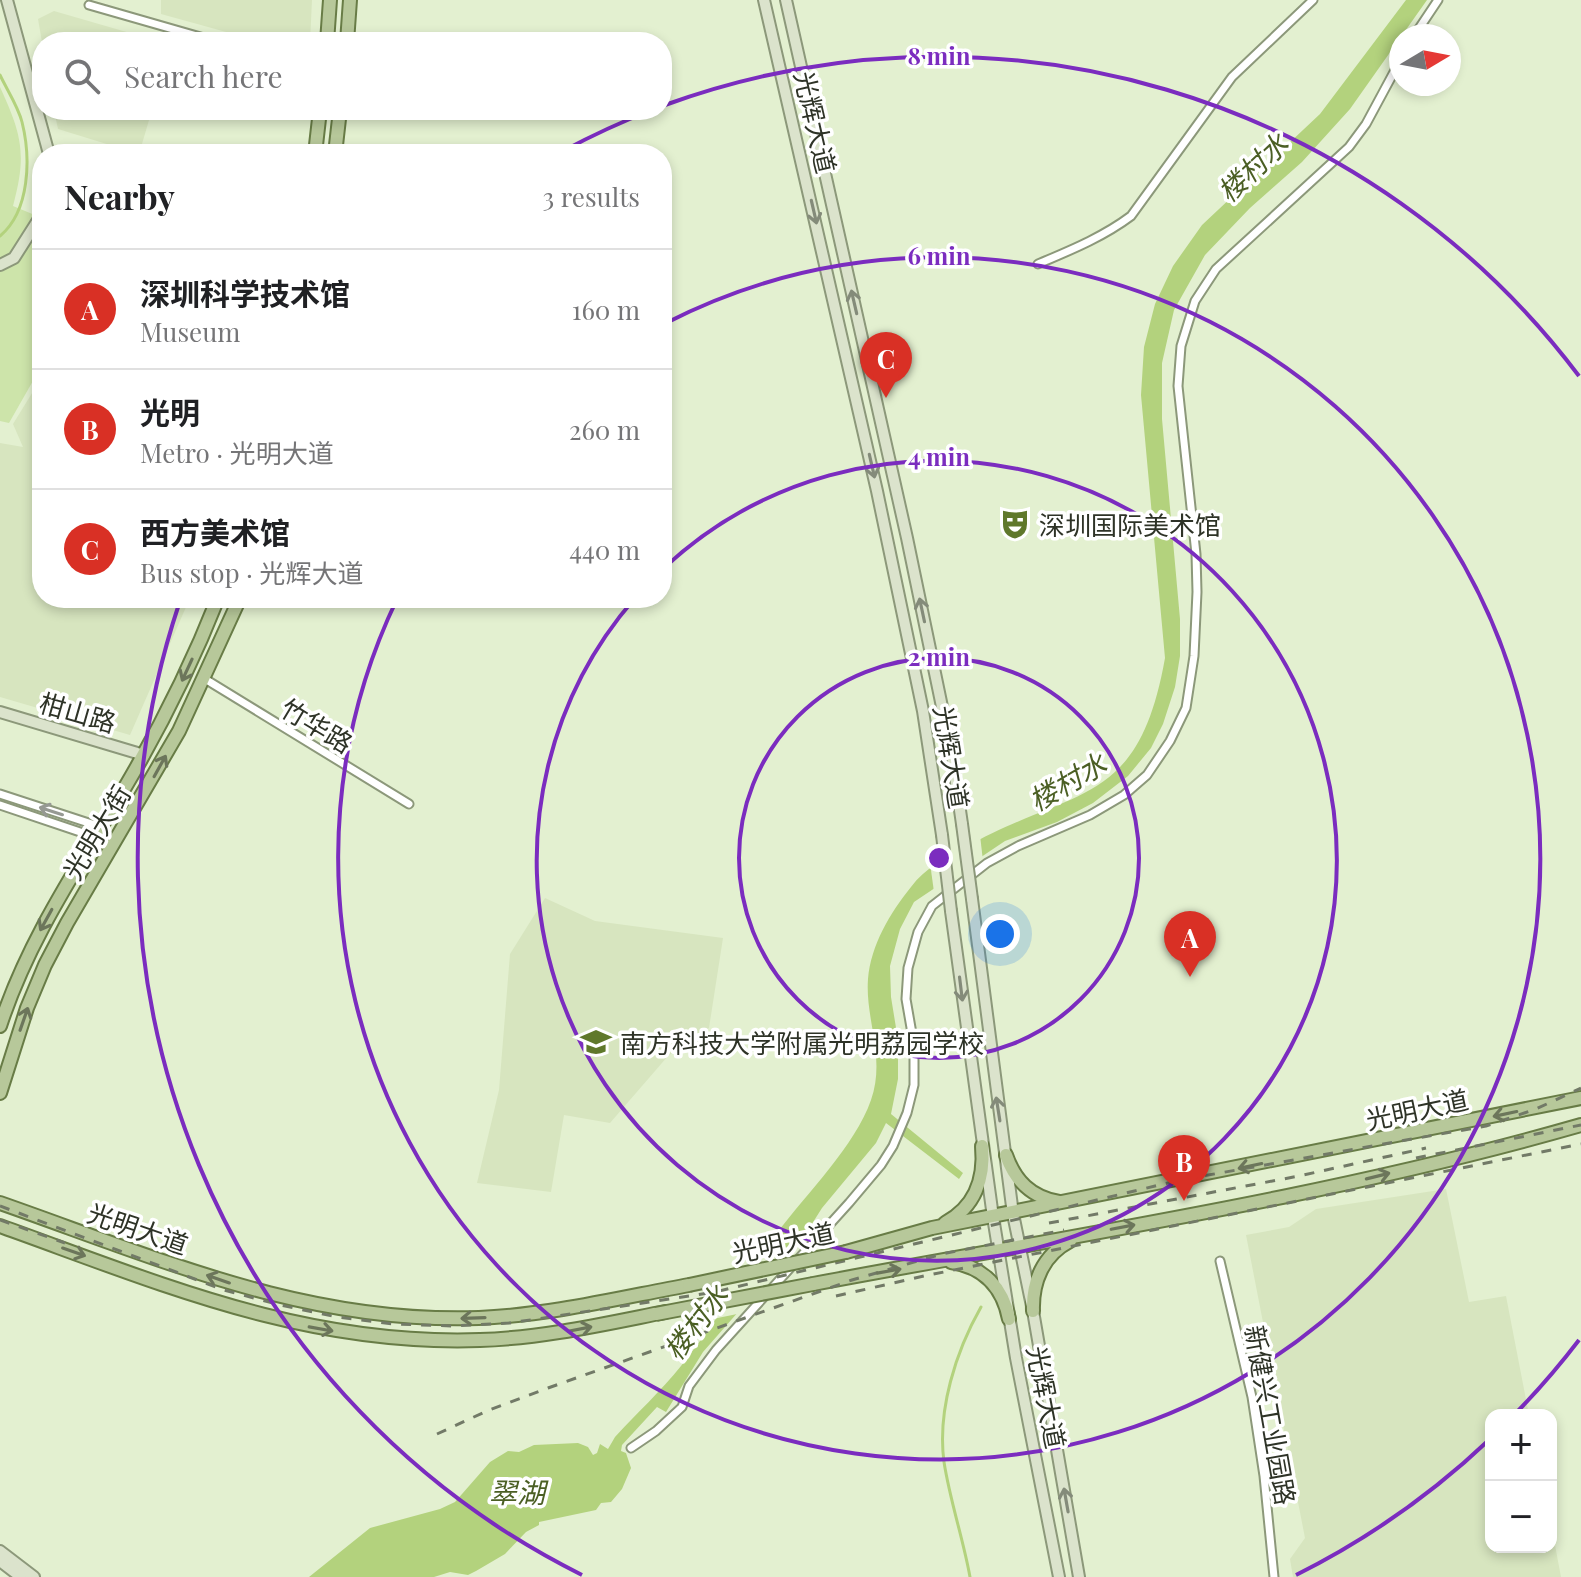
<!DOCTYPE html>
<html lang="en">
<head>
<meta charset="utf-8">
<style>
	body { margin:0; font-family:"Playfair Display","Noto Sans SC",serif; background:#f6f6f6; color:#202124 }
	.controls { position:absolute; right:24px; bottom:24px; display:grid; overflow:hidden; border-radius:16px; box-shadow:0 4px 12px #0003 }
	.controls button { width:72px; height:72px; display:grid; place-items:center; padding:0; border:0; border-bottom:2px solid #e0e0e0; background:#fff; color:#202124; font:40px sans-serif }
	.compass { position:absolute; left:1389px; top:24px; width:72px; height:72px; border-radius:50%; background:#fff; box-shadow:0 4px 12px #0003; rotate:80deg }
	.you { position:absolute; left:1000px; top:934px; width:28px; height:28px; margin:-20px; border:6px solid #fff; border-radius:50%; background:#1a73e8; box-shadow:0 0 0 12px #1a73e833 }
	.badge { display:grid; place-items:center; width:52px; height:52px; border-radius:50%; background:#d93025; color:#fff; font-size:26px; font-weight:700 }
	.pin { position:absolute; translate:-50% -66px; filter:drop-shadow(0 2px 4px #0008) }
	.pin::after { content:''; position:absolute; top:42px; width:28px; height:24px; background:inherit; clip-path:polygon(0 0,100% 0,50% 100%) }
	.list { margin:0; padding:0; list-style:none }
	h2 { display:flex; justify-content:space-between; align-items:center; height:104px; margin:0; padding:0 32px; font-size:34px }
	h2 small { font-size:26px; font-weight:400; color:#757577 }
	.list li { display:grid; grid-template-columns:52px 1fr auto; gap:24px; align-items:center; box-sizing:border-box; height:120px; padding:0 32px; border-top:2px solid #e0e0e0 }
	.list b { display:block; font-size:30px; white-space:nowrap }
	.list p { margin:0; font-size:26px; white-space:nowrap; color:#757577 }
	.list em { font-size:26px; font-style:normal; color:#757577 }
	.icon { flex:none; width:44px; height:44px; fill:none; stroke:currentColor; stroke-width:2; stroke-linecap:round; stroke-linejoin:round }
	.map { position:relative; flex:none; width:1581px; height:1577px; overflow:hidden }
	.search { position:absolute; background:#fff; box-shadow:0 4px 12px #0003; left:32px; top:32px; width:640px; height:88px; display:flex; align-items:center; gap:20px; box-sizing:border-box; padding:0 28px; border-radius:32px; color:#757577; font-size:30px }
	.panel { position:absolute; background:#fff; box-shadow:0 4px 12px #0003; left:32px; top:144px; width:640px; height:464px; border-radius:32px }
	.map>svg:first-child { display:block }
	.built { fill:#d7e5bf }
	.green { fill:#cde4aa }
	.water { fill:#b3d27d }
	.pier { fill:#e3f0d0 }
	.lines { fill:none; stroke-linecap:round; stroke-linejoin:round }
	.stream { stroke:#b3d27d; stroke-width:3 }
	.street-casing { stroke:#8c987a; stroke-width:11 }
	.secondary-casing { stroke:#8c987a; stroke-width:14 }
	.primary-casing { stroke:#687c46; stroke-width:16 }
	.street { stroke:#fff; stroke-width:7 }
	.secondary { stroke:#dbe3cc; stroke-width:10 }
	.primary { stroke:#b7c89a; stroke-width:12 }
	.rail { stroke:#727a67; stroke-width:3; stroke-dasharray:10 10; stroke-linecap:butt }
	.secondary-bridge-casing { stroke:#8c987a; stroke-width:14; stroke-linecap:butt }
	.primary-bridge-casing { stroke:#687c46; stroke-width:16; stroke-linecap:butt }
	.secondary-bridge { stroke:#dbe3cc; stroke-width:10 }
	.primary-bridge { stroke:#b7c89a; stroke-width:12 }
	.oneway { stroke:#848b7a }
	.oneway2 { stroke:#6c765b }
	.oneway3 { stroke:#969993 }
	.ring { fill:none; stroke:#7b2cbf; stroke-width:4 }
	.labels { text-anchor:middle; dominant-baseline:central; stroke-width:7; stroke-linejoin:round; paint-order:stroke }
	.street-label { font-size:26px; fill:#2e3327; stroke:#fff }
	.poi-label { font-size:26px; fill:#2e3327; stroke:#fff; text-anchor:start }
	.water-label { font-size:28px; font-style:italic; fill:#4b5f24; stroke:#fff }
	.centre { fill:#7b2cbf; stroke:#fff; stroke-width:4 }
	.ring-label { font-size:24px; text-anchor:middle; font-weight:bold; fill:#7b2cbf; stroke:#fff; stroke-width:7; stroke-linejoin:round; paint-order:stroke }
</style>
</head>
<body>
<div class="map">
<svg width="1581" height="1577" viewBox="0 0 1581 1577">
	<rect width="100%" height="100%" fill="#e3f0d0"/>
	<g class="built">
		<polygon points="161,0 312,0 310,42 262,42 161,14"/>
		<polygon points="54,11 161,42 42,42 38,19"/>
		<polygon points="54,110 152,110 139,154 58,129"/>
		<polygon points="42,377 42,598 190,598 130,735 0,697 0,443 23,447 13,424"/>
		<polygon points="545,898 595,921 723,938 709,1028 668,1056 610,1123 564,1115 551,1192 477,1183 499,1090 510,954"/>
		<polygon points="1446,1189 1469,1302 1506,1296 1529,1415 1491,1415 1491,1547 1551,1547 1551,1524 1561,1577 1293,1577 1290,1559 1305,1538 1246,1235 1289,1227 1316,1209"/>
	</g>
	<path class="green" d="M0,87C22,135 27,154 13,206L42,218V365L9,423L0,421Z"/>
	<path class="water" d="M1406,0H1427L1350,109L1302,162L1250,208L1205,255L1174,310L1162,363V419L1180,619V656L1175,687L1163,724L1151,748L1128,776L1093,803L1057,822L1005,841L914,902L900,929L890,966L891,997L898,1040V1079L891,1114L963,1173L959,1179L886,1123L876,1143L822,1208L803,1238L703,1352L666,1412L657,1407L622,1445L621,1451L626,1453L631,1468L622,1489L611,1502L601,1503L596,1510L539,1522V1525L526,1532L505,1554L476,1571L468,1575L450,1572L434,1577H309L370,1528L440,1509L455,1502L490,1462L508,1451L519,1452L534,1445L578,1443L588,1447L593,1455L597,1453L600,1444L608,1449L615,1437C637,1413 661,1391 681,1366C715,1323 744,1276 777,1233C807,1193 855,1146 871,1100C886,1057 865,1020 868,979C871,945 890,913 911,887C925,868 944,859 964,848C1075,785 1138,810 1165,658L1141,395L1144,347L1155,304L1173,266L1202,225L1320,114Z"/>
	<g class="pier">
		<polygon points="980,835 983,861 934,892 930,863"/>
		<polygon points="802,1244 742,1313 708,1320 757,1254"/>
	</g>
	<g class="lines">
		<g class="stream">
			<path d="M0,75C7,90 18,106 22,122C31,158 30,211 0,236"/>
			<path d="M970,1577C963,1538 950,1501 944,1462C937,1410 956,1351 981,1307"/>
		</g>
		<g class="street-casing">
			<g id="street">
				<polyline points="89,5 218,42"/>
				<polyline points="1414,36 1438,0"/>
				<path d="M1038,264C1071,250 1103,237 1131,216L1232,77L1313,0"/>
				<polyline points="205,679 409,804"/>
				<polyline points="0,794 101,827"/>
				<polyline points="0,805 95,837"/>
				<polyline points="1220,1261 1252,1397 1264,1476 1274,1577"/>
				<polyline points="631,1448 656,1431 682,1407 689,1386 716,1350 849,1203 881,1165 893,1146 907,1113 914,1085 914,1045 906,999 908,968 918,932 932,906 987,863 1018,846 1090,815 1124,795 1147,775 1170,741 1186,708 1194,656 1197,592 1196,554 1178,386 1181,346 1195,301 1216,269 1349,147 1366,124 1401,59"/>
			</g>
		</g>
		<g class="secondary-casing">
			<g id="secondary">
				<polyline points="7,0 49,154"/>
				<polyline points="764,0 877,491 923,711 942,835"/>
				<polyline points="786,0 907,538 952,755 962,824"/>
				<polyline points="0,265 14,258 42,214"/>
				<polyline points="0,712 144,755"/>
				<polyline points="972,899 1013,1214 1033,1311 1079,1577"/>
				<polyline points="951,911 993,1217 1016,1358 1059,1577"/>
				<polyline points="0,1551 34,1577"/>
				<polyline points="0,1561 21,1577"/>
			</g>
		</g>
		<g class="primary-casing">
			<g id="primary">
				<polyline points="327,42 330,0"/>
				<polyline points="347,42 350,0"/>
				<polyline points="315,154 320,110"/>
				<polyline points="335,154 340,110"/>
				<path d="M0,1026C28,940 78,867 124,789C160,728 192,664 218,598"/>
				<polyline points="0,1093 27,1008 45,965 67,923 179,731 240,598"/>
				<path d="M1006,1155C1015,1181 1031,1197 1059,1202"/>
				<path d="M0,1203C160,1259 306,1324 479,1318C550,1315 619,1298 689,1285"/>
				<path d="M945,1223C975,1207 985,1178 982,1146"/>
				<path d="M0,1226C162,1284 304,1346 480,1340C543,1338 604,1324 665,1312"/>
				<polyline points="846,1252 932,1228 1581,1098"/>
				<path d="M951,1262C984,1267 1003,1288 1009,1319"/>
				<path d="M813,1284C1069,1236 1330,1197 1581,1125"/>
				<path d="M1033,1311C1032,1282 1043,1255 1070,1241"/>
			</g>
		</g>
		<use href="#street" class="street"/>
		<use href="#secondary" class="secondary"/>
		<use href="#primary" class="primary"/>
		<g class="rail">
			<polyline points="1416,1158 1581,1125"/>
			<polyline points="0,1206 224,1290 280,1305 337,1317 394,1324 452,1326 510,1323 715,1292 1180,1180 1486,1126 1536,1109 1581,1088"/>
			<polyline points="0,1220 65,1243"/>
			<polyline points="1049,1223 1299,1176 1426,1148"/>
			<polyline points="836,1296 924,1276 1581,1144"/>
			<polyline points="437,1434 489,1410 548,1388 852,1280 942,1254 1064,1230"/>
		</g>
		<g class="secondary-bridge-casing">
			<g id="secondary-bridge">
				<polyline points="962,824 972,899"/>
				<polyline points="942,835 951,911"/>
			</g>
		</g>
		<g class="primary-bridge-casing">
			<g id="primary-bridge">
				<polyline points="689,1285 846,1252"/>
				<polyline points="656,1314 813,1284"/>
			</g>
		</g>
		<use href="#secondary-bridge" class="secondary-bridge"/>
		<use href="#primary-bridge" class="primary-bridge"/>
	</g>
	<defs><path id="oneway-shaft" d="M-6 0H5M1.5-3L5.5 0L1.5 3" fill="none" stroke-width="1.6" stroke-linecap="round" stroke-linejoin="round" transform="scale(2)"/></defs>
	<g class="oneway">
		<use href="#oneway-shaft" transform="translate(814 212) rotate(77)"/>
		<use href="#oneway-shaft" transform="translate(854 302) rotate(-103)"/>
		<use href="#oneway-shaft" transform="translate(872 466) rotate(77)"/>
		<use href="#oneway-shaft" transform="translate(922 610) rotate(-102)"/>
		<use href="#oneway-shaft" transform="translate(961 989) rotate(83)"/>
		<use href="#oneway-shaft" transform="translate(998 1109) rotate(-99)"/>
		<use href="#oneway-shaft" transform="translate(1066 1500) rotate(-100)"/>
	</g>
	<g class="oneway2">
		<use href="#oneway-shaft" transform="translate(187 670) rotate(115)"/>
		<use href="#oneway-shaft" transform="translate(160 766) rotate(-61)"/>
		<use href="#oneway-shaft" transform="translate(46 920) rotate(119)"/>
		<use href="#oneway-shaft" transform="translate(24 1019) rotate(-71)"/>
		<use href="#oneway-shaft" transform="translate(1505 1114) rotate(168)"/>
		<use href="#oneway-shaft" transform="translate(1250 1166) rotate(168)"/>
		<use href="#oneway-shaft" transform="translate(1378 1176) rotate(-14)"/>
		<use href="#oneway-shaft" transform="translate(1123 1227) rotate(-11)"/>
		<use href="#oneway-shaft" transform="translate(74 1252) rotate(19)"/>
		<use href="#oneway-shaft" transform="translate(889 1271) rotate(-10)"/>
		<use href="#oneway-shaft" transform="translate(218 1279) rotate(-161)"/>
		<use href="#oneway-shaft" transform="translate(473 1318) rotate(178)"/>
		<use href="#oneway-shaft" transform="translate(321 1329) rotate(10)"/>
		<use href="#oneway-shaft" transform="translate(580 1329) rotate(-11)"/>
	</g>
	<use class="oneway3" href="#oneway-shaft" transform="translate(51 811) rotate(-162)"/>
	<g class="ring">
		<circle cx="939" cy="858" r="200"/>
		<path d="M664 568A400 400 0 1 1 635 598"/>
		<path d="M666 323A601 601 0 1 1 397 599"/>
		<path d="M1579 1340A801 801 0 0 1 1515 1414M1490 1439A801 801 0 0 1 1296 1575M582 1575A801 801 0 0 1 179 604M563 151A801 801 0 0 1 652 110M665 105A801 801 0 0 1 1579 376"/>
	</g>
	<defs>
		<g id="theatre-bare" transform="scale(2.4)"><path d="M-5-5.5Q0-4 5-5.5V0Q5 5 0 6Q-5 5-5 0ZM-3.3-2.5H-1v1.5H-3.3ZM1-2.5H3.3v1.5H1ZM-2.8 1Q0 5.5 2.8 1Z" fill="#5f782b" stroke="#fff" stroke-width="2.5" paint-order="stroke"/></g>
		<g id="school-bare" transform="scale(2.4)"><path d="M0-5L7-2L0 1L-7-2ZM-4 1L0 2.5L4 1V4Q0 6-4 4Z" fill="#5f782b" stroke="#fff" stroke-width="2.5" paint-order="stroke"/></g>
	</defs>
	<g fill-rule="evenodd">
		<use href="#theatre-bare" x="1015" y="524"/>
		<use href="#school-bare" x="596" y="1042"/>
	</g>
	<g class="labels">
		<g class="street-label">
			<text transform="translate(816 122) rotate(77)">光辉大道</text>
			<text transform="translate(78 712) rotate(16)">柑山路</text>
			<text transform="translate(317 725) rotate(31)">竹华路</text>
			<text transform="translate(952 757) rotate(81)">光辉大道</text>
			<text transform="translate(96 832) rotate(-59)">光明大街</text>
			<text transform="translate(1417 1109) rotate(-12)">光明大道</text>
			<text transform="translate(138 1228) rotate(19)">光明大道</text>
			<text transform="translate(783 1242) rotate(-12)">光明大道</text>
			<text transform="translate(1047 1397) rotate(79)">光辉大道</text>
			<text transform="translate(1271 1415) rotate(80)">新健兴工业园路</text>
		</g>
		<g class="poi-label">
			<text x="1039" y="524">深圳国际美术馆</text>
			<text x="620" y="1042">南方科技大学附属光明荔园学校</text>
		</g>
		<g class="water-label">
			<text transform="translate(1252 167) rotate(-43)">楼村水</text>
			<text transform="translate(1067 781) rotate(-30)">楼村水</text>
			<text transform="translate(695 1322) rotate(-52)">楼村水</text>
			<text x="517" y="1491">翠湖</text>
		</g>
	</g>
	<circle cx="939" cy="858" r="12" class="centre"/>
	<g class="ring-label">
		<text x="939" y="65">8 min</text>
		<text x="939" y="265">6 min</text>
		<text x="939" y="466">4 min</text>
		<text x="939" y="666">2 min</text>
	</g>
</svg>
<div class="controls">
<button>+</button>
<button>−</button>
</div>
<svg class="compass" viewBox="-18 -18 36 36"><path d="M0-13l5 13h-10z" fill="#e53935"/><path d="M0 13l5-13h-10z" fill="#757577"/></svg>
<div class="you"></div>
<div class="pin badge" style="left:1190px;top:977px">A</div>
<div class="pin badge" style="left:1184px;top:1201px">B</div>
<div class="pin badge" style="left:886px;top:398px">C</div>
<div class="search"><svg class="icon" aria-label="search" viewBox="0 0 24 24"><circle cx="10" cy="10" r="6"/><path d="M15 15l6 6"/></svg>Search here</div>
<section class="panel">
<h2>Nearby<small>3 results</small></h2>
<ul class="list">
<li><span class="badge">A</span><div><b>深圳科学技术馆</b><p>Museum</p></div><em>160 m</em></li>
<li><span class="badge">B</span><div><b>光明</b><p>Metro · 光明大道</p></div><em>260 m</em></li>
<li><span class="badge">C</span><div><b>西方美术馆</b><p>Bus stop · 光辉大道</p></div><em>440 m</em></li>
</ul>
</section>
</div>
</body>
</html>
